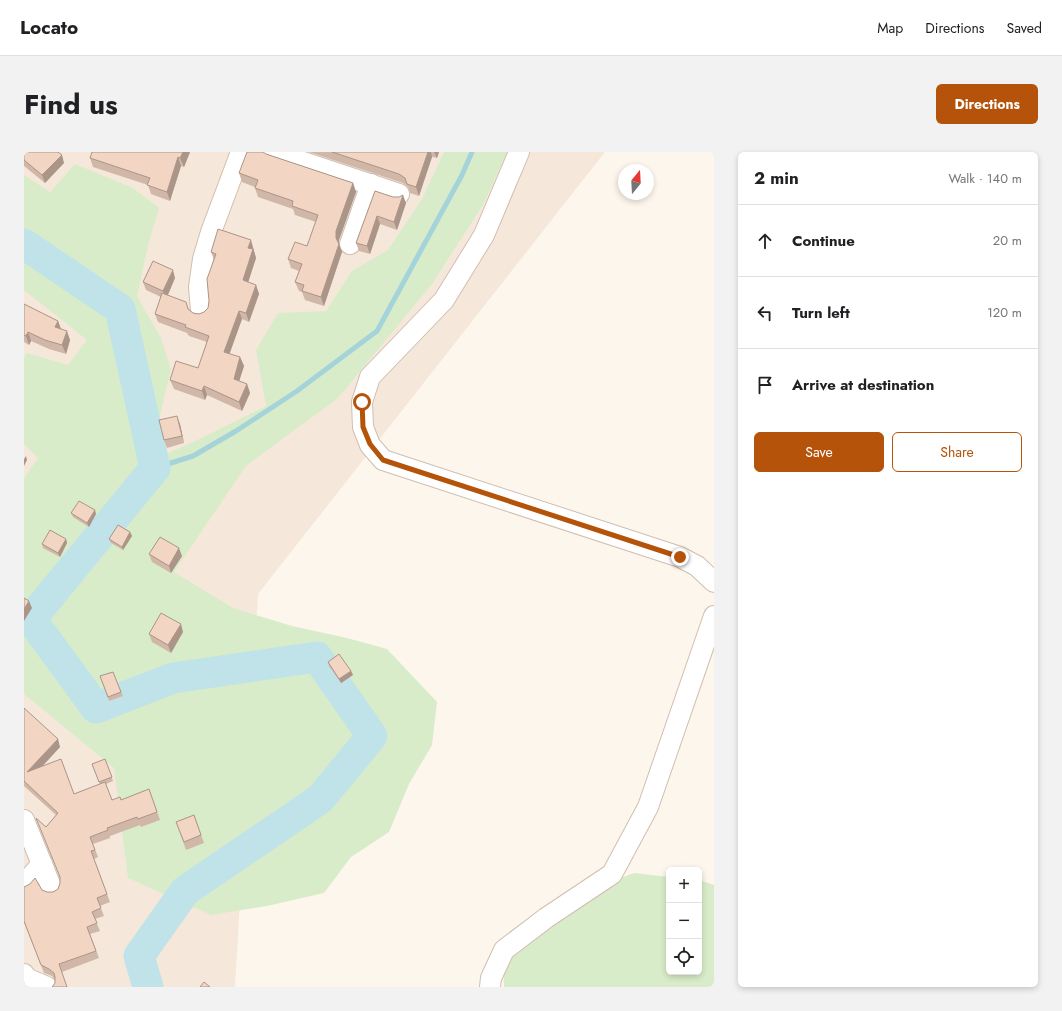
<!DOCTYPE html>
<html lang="en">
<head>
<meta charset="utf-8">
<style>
	body { margin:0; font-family:Jost,sans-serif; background:#f2f2f2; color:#202124 }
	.controls { position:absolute; right:12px; bottom:12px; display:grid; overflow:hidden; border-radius:6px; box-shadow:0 2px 6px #0003 }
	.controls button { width:36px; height:36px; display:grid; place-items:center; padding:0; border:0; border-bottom:1px solid #e0e0e0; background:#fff; color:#202124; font:20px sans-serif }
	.compass { position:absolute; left:594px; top:12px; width:36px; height:36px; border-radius:50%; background:#fff; box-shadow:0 2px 6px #0003; rotate:18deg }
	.stop { position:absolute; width:12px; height:12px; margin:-9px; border:3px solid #b45309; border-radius:50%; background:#fff }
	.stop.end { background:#b45309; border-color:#fff; box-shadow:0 1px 4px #0008 }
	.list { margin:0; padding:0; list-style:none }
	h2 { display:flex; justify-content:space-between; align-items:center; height:52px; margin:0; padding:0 16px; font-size:17px }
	h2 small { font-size:13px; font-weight:400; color:#757577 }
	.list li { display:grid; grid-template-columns:26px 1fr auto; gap:12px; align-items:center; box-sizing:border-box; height:72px; padding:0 16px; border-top:1px solid #e0e0e0 }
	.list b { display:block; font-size:15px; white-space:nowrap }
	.list em { font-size:13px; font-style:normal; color:#757577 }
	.actions { display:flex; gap:8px; padding:12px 16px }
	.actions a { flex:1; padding:9px 0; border:1px solid #b45309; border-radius:6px; text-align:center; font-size:14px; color:#b45309 }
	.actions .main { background:#b45309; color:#fff }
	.icon { flex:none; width:22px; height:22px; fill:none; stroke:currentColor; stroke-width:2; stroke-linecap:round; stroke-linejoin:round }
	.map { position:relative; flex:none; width:690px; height:835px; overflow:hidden; border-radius:6px }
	header { display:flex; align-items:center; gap:24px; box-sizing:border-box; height:56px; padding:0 20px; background:#fff; border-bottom:1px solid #e0e0e0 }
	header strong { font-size:19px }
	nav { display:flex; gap:22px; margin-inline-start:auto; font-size:14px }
	.intro { display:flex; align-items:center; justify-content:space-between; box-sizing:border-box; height:96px; padding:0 24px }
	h1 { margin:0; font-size:28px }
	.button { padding:10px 18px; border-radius:6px; background:#b45309; color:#fff; font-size:14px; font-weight:700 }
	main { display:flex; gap:24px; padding:0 24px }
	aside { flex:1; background:#fff; border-radius:6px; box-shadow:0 2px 6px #0003 }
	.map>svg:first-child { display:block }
	.residential { fill:#f5e8da }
	.green { fill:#d8ecc9 }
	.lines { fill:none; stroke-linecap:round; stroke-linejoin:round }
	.stream { stroke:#a5d3da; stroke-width:5 }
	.river { stroke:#bfe3e8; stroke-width:31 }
	.minor-casing { stroke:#d1beb0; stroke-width:22 }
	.minor { stroke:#fff; stroke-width:20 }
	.wall { fill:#d1b7a8 }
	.shaded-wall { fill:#aa9588 }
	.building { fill:#f3d5c3; stroke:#aa9588 }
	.route { stroke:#b45309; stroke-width:5 }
</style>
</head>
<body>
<header>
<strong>Locato</strong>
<nav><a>Map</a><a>Directions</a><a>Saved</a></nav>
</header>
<div class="intro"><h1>Find us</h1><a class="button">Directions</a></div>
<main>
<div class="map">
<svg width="690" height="835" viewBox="0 0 690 835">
	<rect width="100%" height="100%" fill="#fdf6ec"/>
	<polygon class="residential" points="0,0 581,0 234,442 211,835 0,835"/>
	<g class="green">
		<polygon points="420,0 483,0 459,53 408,132 314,246 222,314 150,420 209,456 268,474 323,486 363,497 413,550 408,593 385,632 365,680 327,705 300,741 243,754 187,763 104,726 90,616 0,542 0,326 14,306 0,292 0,206 3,201 44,213 63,188 0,138 0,23 26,40 51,12 109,36 135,56 125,90 113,144 137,186 147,217 131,285 139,303 167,291 242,254 232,198 254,161 302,159 328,119 364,98 398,47"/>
		<polygon points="610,721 645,725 645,820 675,820 675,728 690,733 690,835 480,835 479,811 513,785 566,749 591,728"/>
	</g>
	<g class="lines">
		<polyline class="stream" points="131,316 169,304 212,279 273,239 353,179 438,23 448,0"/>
		<polyline class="river" points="0,92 96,157 131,316 7,467 72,556 149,526 293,505 348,584 296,647 161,739 115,804 124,835"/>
		<g class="minor-casing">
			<g id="minor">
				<polyline points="249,0 375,42"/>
				<polyline points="495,0 460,83 420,148 346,225 338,250 339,275 346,293 359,308 656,405 673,414 690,430"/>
				<polyline points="326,92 347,32"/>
				<polyline points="177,159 175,135 179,107 187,80 217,0"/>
				<polyline points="0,668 28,737"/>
				<polyline points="0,732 18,712"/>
				<polyline points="0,822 2,826 23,835"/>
				<polyline points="466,835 467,826 480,798 522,766 588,722 624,655 690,464"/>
			</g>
		</g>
		<use href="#minor" class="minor"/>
	</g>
	<g class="wall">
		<polygon points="0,0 40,11 21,31 0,14"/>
		<polygon points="166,0 160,15 157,14 146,49 127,42 124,33 69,15 66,6"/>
		<polygon points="285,0 415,0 413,6 408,5 395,44 386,41 384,35 379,31"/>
		<polygon points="242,2 329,31 332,40 315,88 315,91 318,100 300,154 281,148 278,140 275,139 271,130 275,119 267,116 264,107 283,94 292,70 271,63 269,57 234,45 231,36 231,35 218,30 215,21"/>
		<polygon points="351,39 382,51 373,78 356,72 346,102 335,99 332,91"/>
		<polygon points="230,97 230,99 232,106 224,130 232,133 235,142 225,170 218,167 205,202 216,205 220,214 215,229 223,232 226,241 218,259 183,243 181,248 150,237 146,228 174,216 183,190 165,184 163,181 134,170 131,162 137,145 122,138 119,130 151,126 144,143 165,157 169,161 175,162 180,160 184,156 185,149 190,108 187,100"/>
		<polygon points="0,152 34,169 37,176 46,188 42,202 25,197 7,189 5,193 0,190"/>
		<polygon points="156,272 160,291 143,296 140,288"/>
		<polygon points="47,361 72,362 65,375 49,365"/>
		<polygon points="106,380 108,384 99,398 87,391 85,387"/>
		<polygon points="42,387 43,391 36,405 19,396 18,392"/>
		<polygon points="125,402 158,404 147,421 128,410"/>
		<polygon points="159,480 147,501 128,490 125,482"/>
		<polygon points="304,510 327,519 329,523 317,531 305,514"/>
		<polygon points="89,520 99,544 85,549 76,524"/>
		<polygon points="0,556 36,595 19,614 50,642 76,633 68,612 81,607 89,629 82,632 88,648 97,648 125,637 136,668 117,675 116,673 86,684 86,686 69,692 74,705 70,707 86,750 76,754 80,764 71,767 76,779 66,782 75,806 38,820 31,831 31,828 28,824 20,821 0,770 18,738 23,740 29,740 34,737 36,731 36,726 22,675 32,663 0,634"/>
		<polygon points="170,663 180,691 162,698 152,670"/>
	</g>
	<g class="shaded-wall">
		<polygon points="159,0 166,0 160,15 156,6"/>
		<polygon points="404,0 407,0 408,5 395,44 392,35"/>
		<polygon points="410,0 415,0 413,6"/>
		<polygon points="38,3 40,11 21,31 18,23"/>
		<polygon points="154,5 157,14 146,49 143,40"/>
		<polygon points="329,31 332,40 315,88 315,93 315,92 318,100 300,154 297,145 312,79"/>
		<polygon points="379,43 382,51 373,78 370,70"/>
		<polygon points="353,64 356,72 346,102 343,94"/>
		<polygon points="227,88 232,106 222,137 219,128 224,96"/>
		<polygon points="149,118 151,126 142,147 139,139"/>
		<polygon points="232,133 235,142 225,170 222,161"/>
		<polygon points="215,159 218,167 203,209 200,200"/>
		<polygon points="34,169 37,178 31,175"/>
		<polygon points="43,179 46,188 42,202 38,193"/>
		<polygon points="4,180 7,189 5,193 2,184"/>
		<polygon points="216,205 220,214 213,236 210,227"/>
		<polygon points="223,232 226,241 218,259 215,250"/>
		<polygon points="180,234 183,243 181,248 178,239"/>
		<polygon points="153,264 156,272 160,291 158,284"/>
		<polygon points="2,304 3,308 0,314 0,307"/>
		<polygon points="71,358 72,362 65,375 63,371"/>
		<polygon points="106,380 108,384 99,398 98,395"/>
		<polygon points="42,387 43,391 36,405 34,401"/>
		<polygon points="155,396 158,404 147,421 145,414"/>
		<polygon points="5,449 8,456 0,469 0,457"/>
		<polygon points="157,472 159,480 147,501 144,493"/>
		<polygon points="327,519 329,523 317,531 315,527"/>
		<polygon points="34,587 36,595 6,627 3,620"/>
	</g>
	<g class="building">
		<polygon points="0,0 34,0 38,3 18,23 0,8"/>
		<polygon points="68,0 159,0 156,6 154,5 143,40 123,33 126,26 66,6"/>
		<polygon points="223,0 239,0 242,2 329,31 312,79 312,86 315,92 297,145 278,139 280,133 271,130 278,112 264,107 271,90 283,94 294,63 268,54 269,49 231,36 234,28 215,21"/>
		<polygon points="308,0 404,0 392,35 383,32 381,26 375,22"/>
		<polygon points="351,39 369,45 375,45 379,43 370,70 353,64 343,94 332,91"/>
		<polygon points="194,77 227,88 224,96 229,97 219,128 232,133 222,161 215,159 200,200 216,205 210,227 223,232 215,250 180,234 178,239 146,228 152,209 174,216 185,184 161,175 162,173 131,162 138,141 162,150 164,157 169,161 175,162 180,160 184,156 185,149 183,127 192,102 187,100"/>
		<polygon points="129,109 149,118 139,139 119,130"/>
		<polygon points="0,152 34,169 31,175 43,179 38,193 21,188 4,180 2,184 0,183"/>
		<polygon points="153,264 158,284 140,288 135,268"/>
		<polygon points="55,349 71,358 63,371 47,361"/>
		<polygon points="94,373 106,380 98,395 85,387"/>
		<polygon points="26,378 42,387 34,401 18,392"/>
		<polygon points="136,385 155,396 145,414 125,402"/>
		<polygon points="0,446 5,449 0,457"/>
		<polygon points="137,461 157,472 144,493 125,482"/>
		<polygon points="315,502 327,519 315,527 304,510"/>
		<polygon points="89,520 97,540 84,545 76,524"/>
		<polygon points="0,556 34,587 3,620 37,607 50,642 81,630 88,648 96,645 97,648 125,637 133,660 114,667 113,665 83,676 84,678 66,685 71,698 67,699 83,742 73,746 77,756 68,760 73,771 63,775 72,799 35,812 43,835 28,835 31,831 31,825 30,821 25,817 17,813 0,769 0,735 6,732 11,726 18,738 23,740 29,740 34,737 36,731 36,725 12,666 22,675 34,661 0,629"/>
		<polygon points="81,607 88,625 75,630 68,612"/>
		<polygon points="170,663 177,683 160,690 152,670"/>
		<polygon points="180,830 186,835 176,835"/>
	</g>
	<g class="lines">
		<polyline class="route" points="338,250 339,275 346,292 359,308 656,405"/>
	</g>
</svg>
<div class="controls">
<button>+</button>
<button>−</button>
<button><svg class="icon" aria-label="locate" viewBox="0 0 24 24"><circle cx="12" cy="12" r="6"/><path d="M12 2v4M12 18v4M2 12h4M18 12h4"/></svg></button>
</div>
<svg class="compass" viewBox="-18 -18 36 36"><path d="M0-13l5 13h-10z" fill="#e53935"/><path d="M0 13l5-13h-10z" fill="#757577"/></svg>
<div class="stop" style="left:338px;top:250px"></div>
<div class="stop end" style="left:656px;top:405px"></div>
</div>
<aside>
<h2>2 min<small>Walk · 140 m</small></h2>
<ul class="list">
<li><svg class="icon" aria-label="ahead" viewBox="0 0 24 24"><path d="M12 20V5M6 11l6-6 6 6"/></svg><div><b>Continue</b></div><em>20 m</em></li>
<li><svg class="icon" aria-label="left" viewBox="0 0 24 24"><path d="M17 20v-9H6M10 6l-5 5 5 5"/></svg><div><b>Turn left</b></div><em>120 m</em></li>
<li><svg class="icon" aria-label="arrive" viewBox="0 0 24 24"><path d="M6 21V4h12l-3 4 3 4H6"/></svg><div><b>Arrive at destination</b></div></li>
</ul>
<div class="actions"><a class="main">Save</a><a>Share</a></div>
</aside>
</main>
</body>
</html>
